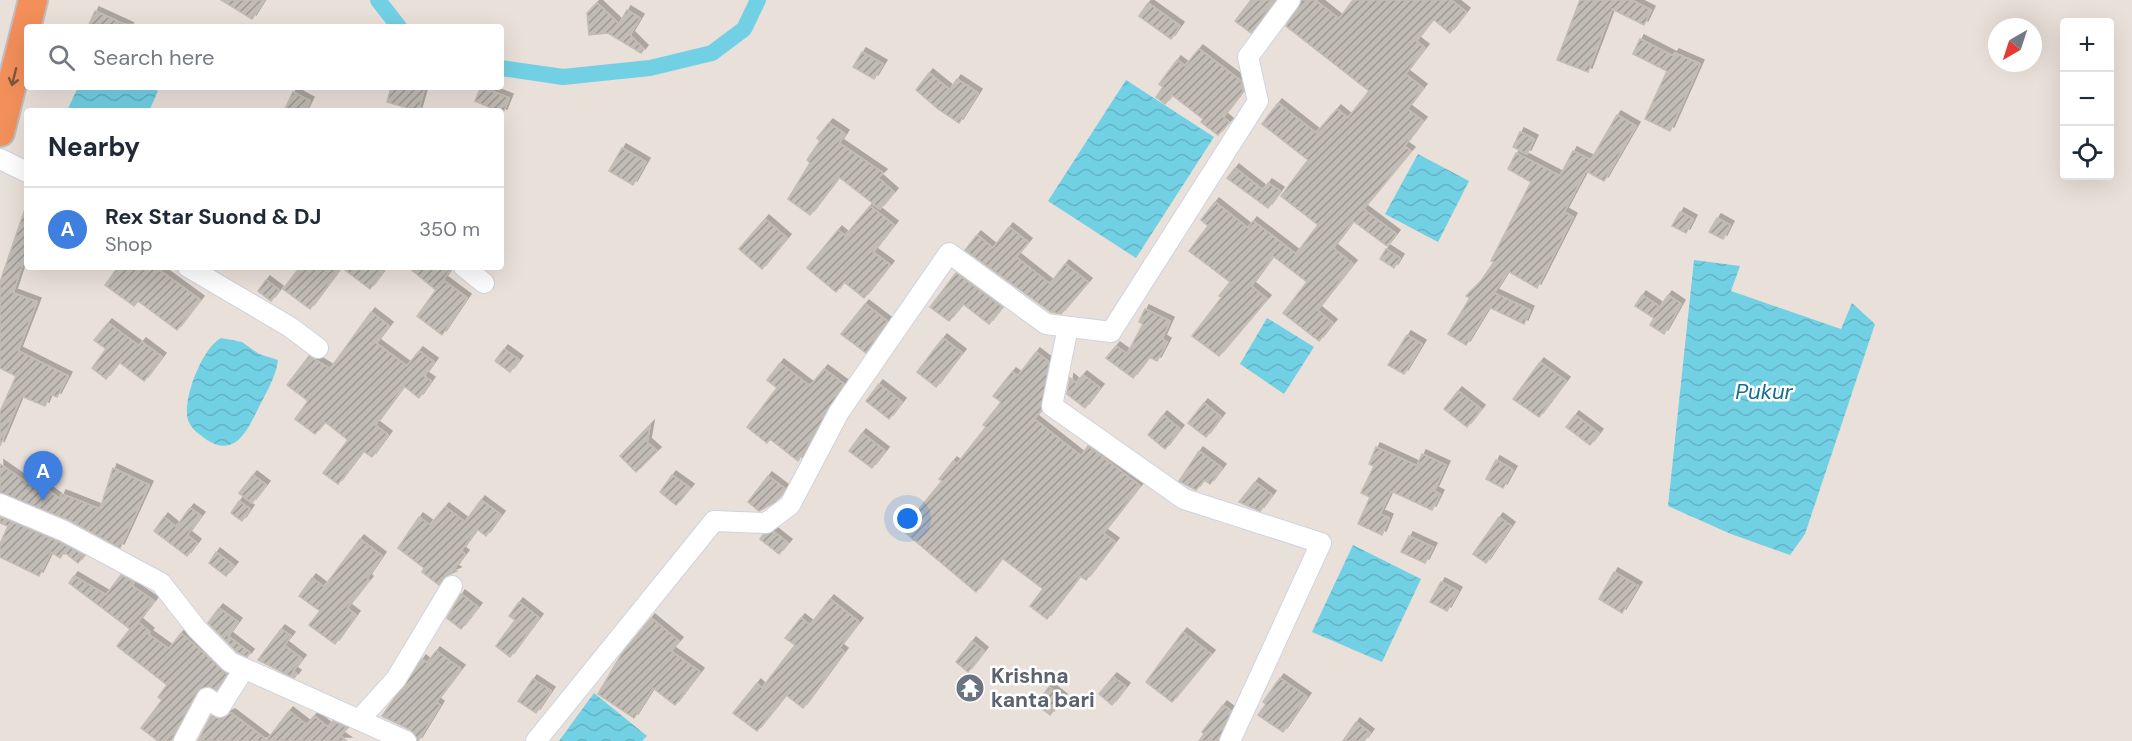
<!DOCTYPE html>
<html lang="en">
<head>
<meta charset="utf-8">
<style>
	body { margin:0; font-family:"DM Sans",sans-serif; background:#f2f2f3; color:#1f2937 }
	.controls { position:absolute; right:18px; top:18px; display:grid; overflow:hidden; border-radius:6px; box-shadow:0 6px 24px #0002 }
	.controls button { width:54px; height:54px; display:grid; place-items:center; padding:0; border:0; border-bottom:2px solid #e0e1e3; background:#fff; color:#1f2937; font:30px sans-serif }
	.compass { position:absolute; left:1988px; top:18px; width:54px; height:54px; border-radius:50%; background:#fff; box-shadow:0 6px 24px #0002; rotate:219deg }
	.you { position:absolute; left:908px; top:519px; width:21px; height:21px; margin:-15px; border:4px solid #fff; border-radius:50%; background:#1a73e8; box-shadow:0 0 0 9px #1a73e833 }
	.badge { display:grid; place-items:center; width:39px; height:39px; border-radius:50%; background:#4271ec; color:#fff; font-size:20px; font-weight:700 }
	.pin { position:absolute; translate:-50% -50px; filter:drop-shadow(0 2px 3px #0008) }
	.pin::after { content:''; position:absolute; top:32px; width:21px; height:18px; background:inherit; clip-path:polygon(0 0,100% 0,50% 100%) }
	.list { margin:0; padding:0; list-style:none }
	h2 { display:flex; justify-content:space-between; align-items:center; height:78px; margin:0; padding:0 24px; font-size:26px }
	h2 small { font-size:20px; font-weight:400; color:#747a83 }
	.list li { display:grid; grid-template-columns:39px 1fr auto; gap:18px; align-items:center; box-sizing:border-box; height:84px; padding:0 24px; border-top:2px solid #e0e1e3 }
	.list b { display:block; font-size:22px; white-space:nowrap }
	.list p { margin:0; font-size:20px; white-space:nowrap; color:#747a83 }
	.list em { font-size:20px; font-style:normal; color:#747a83 }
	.icon { flex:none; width:33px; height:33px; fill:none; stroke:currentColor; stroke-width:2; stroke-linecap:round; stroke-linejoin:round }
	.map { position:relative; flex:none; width:2132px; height:741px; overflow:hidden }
	.search { position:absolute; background:#fff; box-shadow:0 6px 24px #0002; left:24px; top:24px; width:480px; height:66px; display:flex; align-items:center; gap:15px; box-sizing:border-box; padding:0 21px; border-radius:6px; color:#747a83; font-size:22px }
	.panel { position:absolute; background:#fff; box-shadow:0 6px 24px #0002; left:24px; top:108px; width:480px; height:162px; border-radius:6px }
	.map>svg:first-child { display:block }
	.water { fill:url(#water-waves) }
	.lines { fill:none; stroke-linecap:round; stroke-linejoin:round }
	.canal { stroke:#72d0e5; stroke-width:16 }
	.building { fill:url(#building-hatch); stroke:#c3bcb3; stroke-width:1.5; filter:url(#shadow) }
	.minor-casing { stroke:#ced3df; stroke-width:22 }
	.highway-casing { stroke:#bebebe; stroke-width:32 }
	.minor { stroke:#fff; stroke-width:20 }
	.highway { stroke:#f28f5a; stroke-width:28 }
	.oneway { stroke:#82563e }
	.labels { text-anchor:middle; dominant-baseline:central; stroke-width:5; stroke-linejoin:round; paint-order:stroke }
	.worship-label { font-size:21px; font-weight:bold; fill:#5b616d; stroke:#fff; text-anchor:start }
	.water-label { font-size:22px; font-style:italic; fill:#166e8c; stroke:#fff }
</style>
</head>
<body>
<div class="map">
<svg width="2132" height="741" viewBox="0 0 2132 741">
	<defs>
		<pattern id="water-waves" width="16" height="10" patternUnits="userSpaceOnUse" patternTransform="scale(1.5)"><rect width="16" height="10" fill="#72d0e5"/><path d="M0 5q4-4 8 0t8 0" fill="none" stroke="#63b3c4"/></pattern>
		<pattern id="building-hatch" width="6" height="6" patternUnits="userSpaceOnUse" patternTransform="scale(1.5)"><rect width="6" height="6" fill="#c1bcb5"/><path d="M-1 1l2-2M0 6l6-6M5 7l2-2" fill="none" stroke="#9d9993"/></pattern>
		<filter id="shadow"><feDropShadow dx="4" dy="-4" stdDeviation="0" flood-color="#0004"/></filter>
	</defs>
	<rect width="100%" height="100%" fill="#e9e0d9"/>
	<g class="water">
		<polygon points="1126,80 1214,137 1136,258 1048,201"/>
		<polygon points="78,87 150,87 158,91 149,111 67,111"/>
		<polygon points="1418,154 1469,181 1438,242 1385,214"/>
		<polygon points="1694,260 1740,266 1731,291 1841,329 1852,303 1875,324 1805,534 1790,555 1731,534 1668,506"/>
		<polygon points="1267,318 1314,347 1284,394 1240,364"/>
		<path d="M221,338L242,342L259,354L278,360C276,378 264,396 257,411C246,433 234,457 207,440C199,434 191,429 188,420C182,400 202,348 221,338Z"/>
		<polygon points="1353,545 1421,579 1382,662 1312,632"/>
		<polygon points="594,693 647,736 642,741 559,741"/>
	</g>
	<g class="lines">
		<g class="canal">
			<polyline points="378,0 399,27"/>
			<polyline points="501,68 563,77 650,68 712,53 744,29 758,0"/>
		</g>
	</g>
	<g class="building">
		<polygon points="221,0 264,0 252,19"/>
		<polygon points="1251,0 1275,0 1251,33 1235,21"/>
		<polygon points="1302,0 1315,0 1339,19 1353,0 1451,0 1466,12 1450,33 1433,19 1416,41 1425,48 1405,74 1423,88 1407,109 1423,121 1404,146 1411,151 1363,209 1396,234 1387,246 1353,221 1333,248 1353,264 1317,310 1333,323 1319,341 1283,313 1307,282 1273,256 1251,286 1267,299 1219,356 1192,336 1222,297 1219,296 1230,282 1189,251 1208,226 1201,220 1215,202 1248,228 1253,221 1296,254 1318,225 1281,196 1308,160 1262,124 1278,103 1316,133 1337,109 1348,118 1369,91 1286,26"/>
		<polygon points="1580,0 1631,0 1651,10 1644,25 1612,9 1588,72 1557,60"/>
		<polygon points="597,3 619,24 627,10 640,18 630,35 644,49 641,53 608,33 589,35 587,13"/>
		<polygon points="1148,3 1180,26 1171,39 1139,16"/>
		<polygon points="95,11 130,27 88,27"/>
		<polygon points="1640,39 1673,56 1675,53 1700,64 1670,131 1645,119 1667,71 1633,54"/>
		<polygon points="1199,49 1241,81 1243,91 1223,117 1229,122 1218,135 1201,122 1203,119 1172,95 1165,104 1156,97 1163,87 1159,84 1177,60 1185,66"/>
		<polygon points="862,52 883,64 874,79 853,67"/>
		<polygon points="929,73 950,90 957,79 978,93 959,123 938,109 916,90"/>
		<polygon points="391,87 425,87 418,111 387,102"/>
		<polygon points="481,87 509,98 503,113 475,101"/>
		<polygon points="293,92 310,101 305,111 284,111"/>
		<polygon points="1617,115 1636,126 1604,181 1586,171 1564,212 1573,217 1537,288 1508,271 1494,293 1530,310 1524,324 1489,307 1466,345 1448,334 1470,298 1466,296 1481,281 1494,262 1491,261 1531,182 1508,169 1516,153 1560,176 1573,151 1591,160"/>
		<polygon points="829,123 845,134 839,143 883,173 878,178 894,192 880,209 839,177 810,215 788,199 810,163 807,160 820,141 817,138"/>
		<polygon points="1520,132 1534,139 1527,154 1513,147"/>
		<polygon points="622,148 646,162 633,185 609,171"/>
		<polygon points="1235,168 1263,190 1268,183 1280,191 1268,208 1227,178"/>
		<polygon points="870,206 894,225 873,252 890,265 864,298 844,282 836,292 807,268 838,230 845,236"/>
		<polygon points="25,209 27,209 27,250 13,293 37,302 18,351 68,376 57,397 50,394 45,406 21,396 0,446 0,412 16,376 0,368 0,282"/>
		<polygon points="1680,212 1693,219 1686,233 1672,226"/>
		<polygon points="1717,218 1730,225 1723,239 1709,232"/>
		<polygon points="765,219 787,238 762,269 739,249"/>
		<polygon points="1009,227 1028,242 1016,257 1050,284 1065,264 1088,282 1061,314 1051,312 965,250 977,235 993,248"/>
		<polygon points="1386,249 1400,258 1394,268 1380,259"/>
		<polygon points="118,267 155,267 200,300 177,330 138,301 134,306 105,285"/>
		<polygon points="300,267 386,267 370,289 341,267 310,309 283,289"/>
		<polygon points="408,267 452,267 443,280 467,298 442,335 417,316 436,290"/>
		<polygon points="956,273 1002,307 989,324 963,304 949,321 930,307"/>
		<polygon points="266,280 279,290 271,301 258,291"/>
		<polygon points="1642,295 1660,307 1668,295 1681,304 1664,334 1650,325 1654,318 1635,306"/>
		<polygon points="865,304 887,321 866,353 841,334"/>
		<polygon points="1145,309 1170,321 1162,339 1167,342 1157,361 1149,357 1133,378 1106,358 1116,346 1127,354 1143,324 1139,322"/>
		<polygon points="371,312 389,326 376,343 407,366 419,351 434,362 424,376 431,381 419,398 404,386 375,425 388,435 372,457 363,451 338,484 323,473 348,440 325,422 315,434 295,419 308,401 287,385 309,356 330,369"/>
		<polygon points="108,323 139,346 142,342 162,357 144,381 119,362 106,379 92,368 106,349 94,340"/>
		<polygon points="1407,335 1422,344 1404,374 1388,365"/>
		<polygon points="943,338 962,353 936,387 917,372"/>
		<polygon points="504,349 519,360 510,372 495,361"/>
		<polygon points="1036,352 1049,362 1041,410 1034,419 1081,456 1088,446 1140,486 1103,533 1115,542 1086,580 1080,576 1047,619 1030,606 1043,589 1002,558 976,592 902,530 942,481 939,479 953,461 957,464 986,427 983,425 1001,402 993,396 1012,372 1018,376"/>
		<polygon points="1540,362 1566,381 1539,417 1513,399"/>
		<polygon points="780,363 810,386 824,369 844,384 798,461 770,439 767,443 747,427 777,388 767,380"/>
		<polygon points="1083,375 1100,388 1085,408 1067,394 1070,378 1076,383"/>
		<polygon points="879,384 902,402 889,419 866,401"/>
		<polygon points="1458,391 1481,409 1467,427 1444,409"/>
		<polygon points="1204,403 1221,417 1206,437 1188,423"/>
		<polygon points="1163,415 1180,429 1165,449 1148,435"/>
		<polygon points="1575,415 1599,433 1590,445 1566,427"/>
		<polygon points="650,425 647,442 657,451 636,472 620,456"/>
		<polygon points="862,433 885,451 872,468 849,451"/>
		<polygon points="1376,447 1417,466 1422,454 1446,465 1434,491 1440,494 1432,510 1391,491 1380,514 1389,518 1382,535 1358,524 1370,497 1361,493 1374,466 1369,464"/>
		<polygon points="1199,451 1222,468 1210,484 1204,480 1196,490 1179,481"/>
		<polygon points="1496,460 1513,470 1503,488 1486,479"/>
		<polygon points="0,464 39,491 42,486 60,499 62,494 100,509 113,468 149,485 120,548 69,520 0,492"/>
		<polygon points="253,475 266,485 252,503 239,493"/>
		<polygon points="672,475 690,488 676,505 660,492"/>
		<polygon points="768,476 785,489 775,502 759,511 748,502"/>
		<polygon points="1255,482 1272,495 1260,511 1239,502"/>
		<polygon points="481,500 501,515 486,536 477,529 461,551 465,554 454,569 457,571 446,576 439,585 422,572 424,568 398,548 419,517 430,525 445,507 465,522"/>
		<polygon points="239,501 250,509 242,521 231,513"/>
		<polygon points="190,508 201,516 187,535 197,543 187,556 154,531 164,517 176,527"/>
		<polygon points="0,517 59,542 84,555 78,563 64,552 60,558 51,552 39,576 0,557 0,544 8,526 0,523"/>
		<polygon points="1499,517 1511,526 1486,563 1473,554"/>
		<polygon points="774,532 788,543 779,554 760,539 763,535"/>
		<polygon points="1409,536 1433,547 1425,563 1401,552"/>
		<polygon points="360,539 382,556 367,578 369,580 347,608 356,615 335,644 309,625 320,611 299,596 312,578 324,587"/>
		<polygon points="216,552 234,566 226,576 209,563"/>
		<polygon points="1614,572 1638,586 1622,613 1599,599"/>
		<polygon points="121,575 134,582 132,586 154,601 138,622 150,632 148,634 169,649 181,633 227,674 217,690 207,686 197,692 171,741 158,741 141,728 162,700 158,697 167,685 117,646 130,629 69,583 74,576 106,595"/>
		<polygon points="1441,582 1458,591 1447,611 1430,602"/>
		<polygon points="461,594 478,607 461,629 447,618"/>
		<polygon points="830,599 859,622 839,648 844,652 803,708 786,695 757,731 733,713 757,683 762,688 795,645 785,638 801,618 810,625"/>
		<polygon points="519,602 539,618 510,657 496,646 515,620 509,616"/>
		<polygon points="219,608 238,622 228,636 250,653 247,657 237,652 208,623"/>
		<polygon points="651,618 679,641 671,651 700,672 675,705 653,688 634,718 598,694 621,655"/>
		<polygon points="281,629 291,636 284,645 302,659 293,671 297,674 294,678 258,660"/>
		<polygon points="1183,632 1211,654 1172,702 1146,682"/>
		<polygon points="972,641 984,651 968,672 956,662"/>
		<polygon points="436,651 461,669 436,702 440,705 418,741 411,730 382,716 422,659 427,663"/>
		<polygon points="1113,677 1126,687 1112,705 1099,694"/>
		<polygon points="1280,678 1307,697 1283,732 1258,715 1266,704 1263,702"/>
		<polygon points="533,679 551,691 536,713 518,701"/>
		<polygon points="1049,687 1063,698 1050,715 1036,704"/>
		<polygon points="1223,705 1231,711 1218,741 1199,741 1204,734 1202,732"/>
		<polygon points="289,711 307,725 314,716 328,727 333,721 347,728 340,736 347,741 198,741 211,716 220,719 231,713 267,740"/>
		<polygon points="1356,722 1370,733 1364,741 1343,741"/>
	</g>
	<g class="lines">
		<g class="minor-casing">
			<g id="minor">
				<polyline points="0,159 27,172"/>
				<polyline points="188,267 290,327 318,348"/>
				<polyline points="464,267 484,283"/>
				<polyline points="1068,327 1052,406 1184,499 1321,543 1230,741"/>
				<polyline points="0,504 64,531 161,583 197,629 230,662 406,741"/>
				<polyline points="360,719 396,679 452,586"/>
				<polyline points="184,741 207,698 220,707 244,669"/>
				<polyline points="536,741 714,521 766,523 790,505 839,412 949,253 1046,324 1111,332 1258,101 1248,57 1290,0"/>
			</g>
		</g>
		<g class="highway-casing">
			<polyline id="highway" points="0,132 33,0"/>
		</g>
		<use href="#minor" class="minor"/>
		<use href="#highway" class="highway"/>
	</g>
	<defs><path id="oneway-shaft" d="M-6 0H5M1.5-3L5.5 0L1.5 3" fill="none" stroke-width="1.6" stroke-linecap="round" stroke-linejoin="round" transform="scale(1.5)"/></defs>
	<use class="oneway" href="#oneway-shaft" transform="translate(14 77) rotate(104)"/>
	<defs>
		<g id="temple-disc" transform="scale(1.5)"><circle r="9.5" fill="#6b7280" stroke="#fff"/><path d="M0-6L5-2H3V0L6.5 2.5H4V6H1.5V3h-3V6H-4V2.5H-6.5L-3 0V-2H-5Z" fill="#fff"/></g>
	</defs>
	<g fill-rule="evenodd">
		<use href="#temple-disc" x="970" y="688"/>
	</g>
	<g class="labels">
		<g class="worship-label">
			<text x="991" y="676">Krishna<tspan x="991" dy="24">kanta bari</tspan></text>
		</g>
		<g class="water-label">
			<text x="1764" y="391">Pukur</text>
		</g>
	</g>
</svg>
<div class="controls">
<button>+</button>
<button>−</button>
<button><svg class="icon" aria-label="locate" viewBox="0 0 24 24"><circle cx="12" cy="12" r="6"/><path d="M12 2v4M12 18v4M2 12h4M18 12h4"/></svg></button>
</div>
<svg class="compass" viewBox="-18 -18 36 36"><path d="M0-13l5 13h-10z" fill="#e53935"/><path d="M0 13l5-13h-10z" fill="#747a83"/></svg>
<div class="you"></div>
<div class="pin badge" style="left:43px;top:501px;background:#3f7fe0">A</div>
<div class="search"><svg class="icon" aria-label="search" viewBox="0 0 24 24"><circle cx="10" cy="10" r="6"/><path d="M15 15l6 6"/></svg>Search here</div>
<section class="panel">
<h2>Nearby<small></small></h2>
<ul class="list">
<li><span class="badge" style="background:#3f7fe0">A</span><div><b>Rex Star Suond &amp; DJ</b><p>Shop</p></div><em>350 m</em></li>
</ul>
</section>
</div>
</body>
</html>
